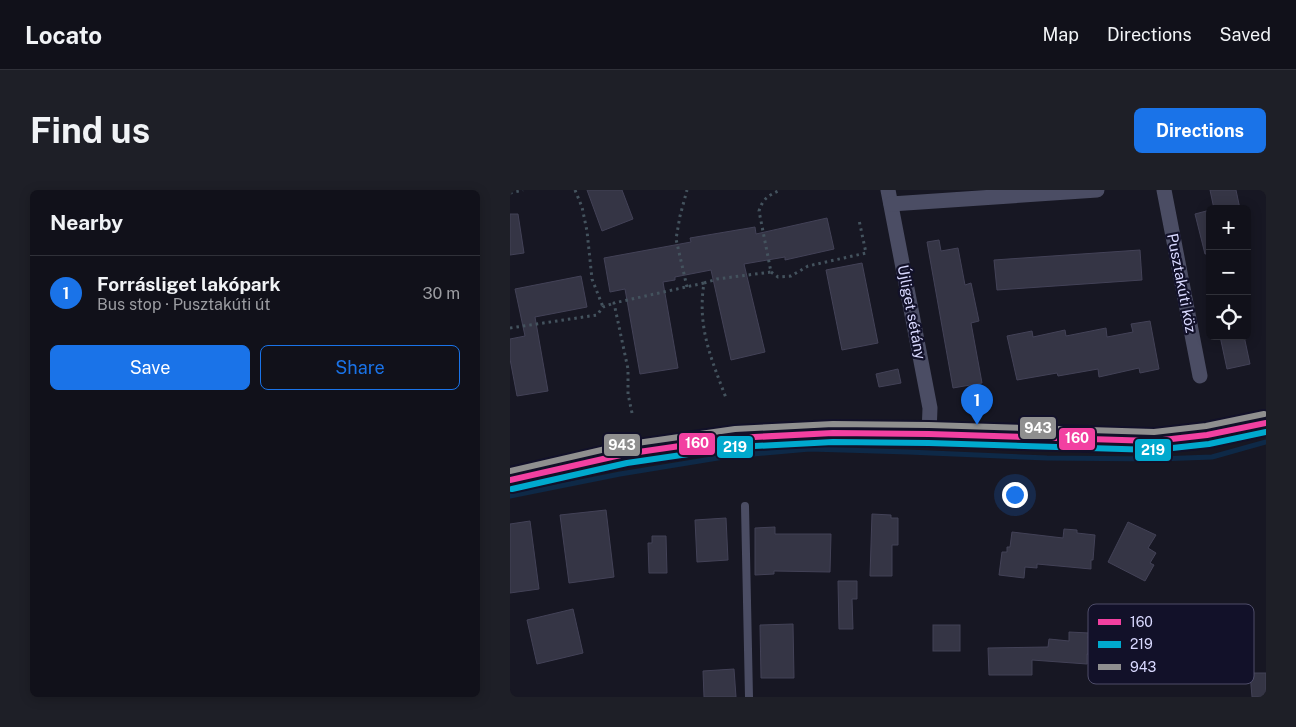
<!DOCTYPE html>
<html lang="en">
<head>
<meta charset="utf-8">
<style>
	body { margin:0; font-family:"Public Sans",sans-serif; background:#1e1f27; color:#f1f3f6 }
	.controls { position:absolute; right:15px; top:15px; display:grid; overflow:hidden; border-radius:8px; box-shadow:0 2px 12px #0003 }
	.controls button { width:45px; height:45px; display:grid; place-items:center; padding:0; border:0; border-bottom:1px solid #303139; background:#11111a; color:#f1f3f6; font:25px sans-serif }
	.you { position:absolute; left:504px; top:304px; width:18px; height:18px; margin:-12px; border:4px solid #fff; border-radius:50%; background:#1a73e8; box-shadow:0 0 0 8px #1a73e833 }
	.badge { display:grid; place-items:center; width:32px; height:32px; border-radius:50%; background:#1a73e8; color:#fff; font-size:16px; font-weight:700 }
	.pin { position:absolute; translate:-50% -41px; filter:drop-shadow(0 1px 2px #0008) }
	.pin::after { content:''; position:absolute; top:26px; width:18px; height:15px; background:inherit; clip-path:polygon(0 0,100% 0,50% 100%) }
	.list { margin:0; padding:0; list-style:none }
	h2 { display:flex; justify-content:space-between; align-items:center; height:65px; margin:0; padding:0 20px; font-size:21px }
	h2 small { font-size:16px; font-weight:400; color:#9c9da2 }
	.list li { display:grid; grid-template-columns:32px 1fr auto; gap:15px; align-items:center; box-sizing:border-box; height:75px; padding:0 20px; border-top:1px solid #303139 }
	.list b { display:block; font-size:19px; white-space:nowrap }
	.list p { margin:0; font-size:16px; white-space:nowrap; color:#9c9da2 }
	.list em { font-size:16px; font-style:normal; color:#9c9da2 }
	.actions { display:flex; gap:10px; padding:15px 20px }
	.actions a { flex:1; padding:11px 0; border:1px solid #1a73e8; border-radius:8px; text-align:center; font-size:18px; color:#1a73e8 }
	.actions .main { background:#1a73e8; color:#fff }
	.icon { flex:none; width:28px; height:28px; fill:none; stroke:currentColor; stroke-width:2; stroke-linecap:round; stroke-linejoin:round }
	.map { position:relative; flex:none; width:756px; height:507px; overflow:hidden; border-radius:8px }
	header { display:flex; align-items:center; gap:30px; box-sizing:border-box; height:70px; padding:0 25px; background:#11111a; border-bottom:1px solid #303139 }
	header strong { font-size:24px }
	nav { display:flex; gap:28px; margin-inline-start:auto; font-size:18px }
	.intro { display:flex; align-items:center; justify-content:space-between; box-sizing:border-box; height:120px; padding:0 30px }
	h1 { margin:0; font-size:35px }
	.button { padding:12px 22px; border-radius:8px; background:#1a73e8; color:#fff; font-size:18px; font-weight:700 }
	main { display:flex; gap:30px; padding:0 30px }
	aside { flex:1; background:#11111a; border-radius:8px; box-shadow:0 2px 12px #0003 }
	.map>svg:first-child { display:block }
	.lines { fill:none; stroke-linecap:round; stroke-linejoin:round }
	.stream { stroke:#0e2947; stroke-width:5 }
	.building { fill:#353545; stroke:#434257 }
	.path { stroke:#44535e; stroke-width:3; stroke-dasharray:2.5 4; stroke-linecap:butt }
	.lane { stroke:#4b4d64; stroke-width:8 }
	.street { stroke:#4b4d64; stroke-width:15 }
	.secondary { stroke:#4e5169; stroke-width:21 }
	.bus-1-casing { stroke:#121129; stroke-width:10 }
	.bus-2-casing { stroke:#121129; stroke-width:10 }
	.bus-3-casing { stroke:#121129; stroke-width:10 }
	.bus-1 { stroke:#f240a1; stroke-width:6 }
	.bus-2 { stroke:#00a9ce; stroke-width:6 }
	.bus-3 { stroke:#8f8f8f; stroke-width:6 }
	.labels { text-anchor:middle; dominant-baseline:central; stroke-width:4.5; stroke-linejoin:round; paint-order:stroke }
	.street-label { font-size:15px; fill:#d9d9ff; stroke:#121129 }
	.key { fill:#121129; stroke:#4e4d69; stroke-width:1 }
	.key-label { font-size:14px; fill:#d9d9ff }
	.line-badge { stroke:#121129; stroke-width:2 }
	.badge-label { font-size:14px; text-anchor:middle; font-weight:bold; fill:#fff }
</style>
</head>
<body>
<header>
<strong>Locato</strong>
<nav><a>Map</a><a>Directions</a><a>Saved</a></nav>
</header>
<div class="intro"><h1>Find us</h1><a class="button">Directions</a></div>
<main>
<aside>
<h2>Nearby<small></small></h2>
<ul class="list">
<li><span class="badge">1</span><div><b>Forrásliget lakópark</b><p>Bus stop · Pusztakúti út</p></div><em>30 m</em></li>
</ul>
<div class="actions"><a class="main">Save</a><a>Share</a></div>
</aside>
<div class="map">
<svg width="756" height="507" viewBox="0 0 756 507">
	<rect width="100%" height="100%" fill="#171723"/>
	<g class="lines">
		<polyline class="stream" points="0,306 110,284 220,266 300,259 398,262 537,268 648,269 702,267 756,252"/>
	</g>
	<g class="building">
		<polygon points="77,0 112,0 123,29 92,41"/>
		<polygon points="700,0 726,0 730,19 704,19"/>
		<polygon points="700,20 700,63 695,64 685,24"/>
		<polygon points="0,24 8,24 14,63 0,65"/>
		<polygon points="317,28 324,59 275,70 275,67 234,74 255,162 221,170 201,80 165,87 165,90 153,92 168,178 130,184 115,99 100,102 94,68 181,52 180,48 245,37 246,44"/>
		<polygon points="429,50 431,61 448,58 455,95 461,93 469,131 461,133 472,193 443,198 417,52"/>
		<polygon points="630,60 632,90 487,100 484,70"/>
		<polygon points="352,73 368,153 332,160 316,80"/>
		<polygon points="71,86 77,117 25,127 38,201 7,206 0,169 0,149 15,146 5,99"/>
		<polygon points="640,131 649,179 630,183 629,178 589,187 588,179 548,186 547,183 507,190 497,146 522,141 523,147 555,140 556,146 596,138 597,147 623,142 621,134"/>
		<polygon points="710,146 734,146 740,174 717,179"/>
		<polygon points="388,179 391,193 369,197 366,184"/>
		<polygon points="96,320 104,387 59,393 50,325"/>
		<polygon points="362,324 381,325 381,328 388,328 388,355 382,355 382,386 360,386"/>
		<polygon points="216,328 218,370 187,372 185,330"/>
		<polygon points="20,331 29,399 0,403 0,334"/>
		<polygon points="618,332 646,345 638,358 646,363 640,373 644,375 635,391 598,372"/>
		<polygon points="265,337 265,344 321,344 320,382 264,381 264,384 245,385 245,338"/>
		<polygon points="554,339 567,340 567,343 585,345 583,370 581,370 581,379 527,374 527,378 515,377 514,388 489,385 492,362 497,362 497,357 500,357 502,342 553,348"/>
		<polygon points="142,346 156,346 157,383 139,383 138,353 142,353"/>
		<polygon points="328,391 347,391 347,409 342,409 343,439 329,439"/>
		<polygon points="63,419 73,463 27,474 17,430"/>
		<polygon points="283,434 284,488 251,488 250,435"/>
		<rect x="423" y="435" width="27" height="26"/>
		<polygon points="559,442 579,443 578,448 607,451 605,467 577,464 577,474 522,470 522,485 479,485 478,458 538,457 539,449 559,451"/>
		<polygon points="224,479 226,507 194,507 193,481"/>
		<polygon points="740,483 756,483 756,507 742,507"/>
	</g>
	<g class="lines">
		<g class="path">
			<polyline points="65,0 72,17 77,41 82,89 93,117"/>
			<polyline points="0,3 13,0"/>
			<polyline points="261,82 268,87 281,86 298,76 356,63 349,30"/>
			<path d="M194,93L207,89L261,82L249,21C253,8 259,5 271,0"/>
			<polyline points="177,97 166,49 170,26 177,0"/>
			<polyline points="0,138 87,125 93,117 104,113"/>
			<path d="M122,223L118,204V179L104,113L194,93C187,137 201,168 216,208"/>
		</g>
		<polyline class="lane" points="235,316 239,507"/>
		<g class="street">
			<polyline points="378,0 420,218 419,244"/>
			<polyline points="654,0 690,186"/>
			<polyline points="381,14 587,0"/>
		</g>
		<polyline class="secondary" points="0,290 115,264 225,248 323,243 419,244 644,251 697,245 756,233"/>
		<g class="bus-1-casing">
			<polyline id="bus-1" points="0,290 115,264 225,248 323,243 419,244 644,251 697,245 756,233"/>
		</g>
		<g class="bus-2-casing">
			<polyline id="bus-2" points="2,299 117,273 226,257 323,252 419,253 644,260 699,254 756,242"/>
		</g>
		<g class="bus-3-casing">
			<polyline id="bus-3" points="0,281 113,255 225,239 323,234 419,235 644,242 696,236 754,224"/>
		</g>
		<use href="#bus-1" class="bus-1"/>
		<use href="#bus-2" class="bus-2"/>
		<use href="#bus-3" class="bus-3"/>
	</g>
	<g class="labels">
		<g class="street-label">
			<text transform="translate(672 93) rotate(79)">Pusztakúti köz</text>
			<text transform="translate(402 122) rotate(79)">Újliget sétány</text>
		</g>
	</g>
	<rect x="578" y="414" width="166" height="80" rx="8" class="key"/>
	<rect x="588" y="429" width="23" height="6" fill="#f240a1"/>
	<rect x="588" y="451" width="23" height="7" fill="#00a9ce"/>
	<rect x="588" y="474" width="23" height="6" fill="#8f8f8f"/>
	<g class="key-label">
		<text x="620" y="437">160</text>
		<text x="620" y="459">219</text>
		<text x="620" y="482">943</text>
	</g>
	<g class="line-badge">
		<rect x="509" y="226" width="38" height="24" rx="5" fill="#8f8f8f"/>
		<rect x="548" y="237" width="38" height="24" rx="5" fill="#f240a1"/>
		<rect x="168" y="242" width="38" height="24" rx="5" fill="#f240a1"/>
		<rect x="93" y="243" width="38" height="24" rx="5" fill="#8f8f8f"/>
		<rect x="206" y="245" width="38" height="24" rx="5" fill="#00a9ce"/>
		<rect x="624" y="248" width="38" height="24" rx="5" fill="#00a9ce"/>
	</g>
	<g class="badge-label">
		<text x="528" y="243">943</text>
		<text x="567" y="253">160</text>
		<text x="187" y="258">160</text>
		<text x="112" y="260">943</text>
		<text x="225" y="262">219</text>
		<text x="643" y="265">219</text>
	</g>
</svg>
<div class="controls">
<button>+</button>
<button>−</button>
<button><svg class="icon" aria-label="locate" viewBox="0 0 24 24"><circle cx="12" cy="12" r="6"/><path d="M12 2v4M12 18v4M2 12h4M18 12h4"/></svg></button>
</div>
<div class="you"></div>
<div class="pin badge" style="left:467px;top:235px">1</div>
</div>
</main>
</body>
</html>
